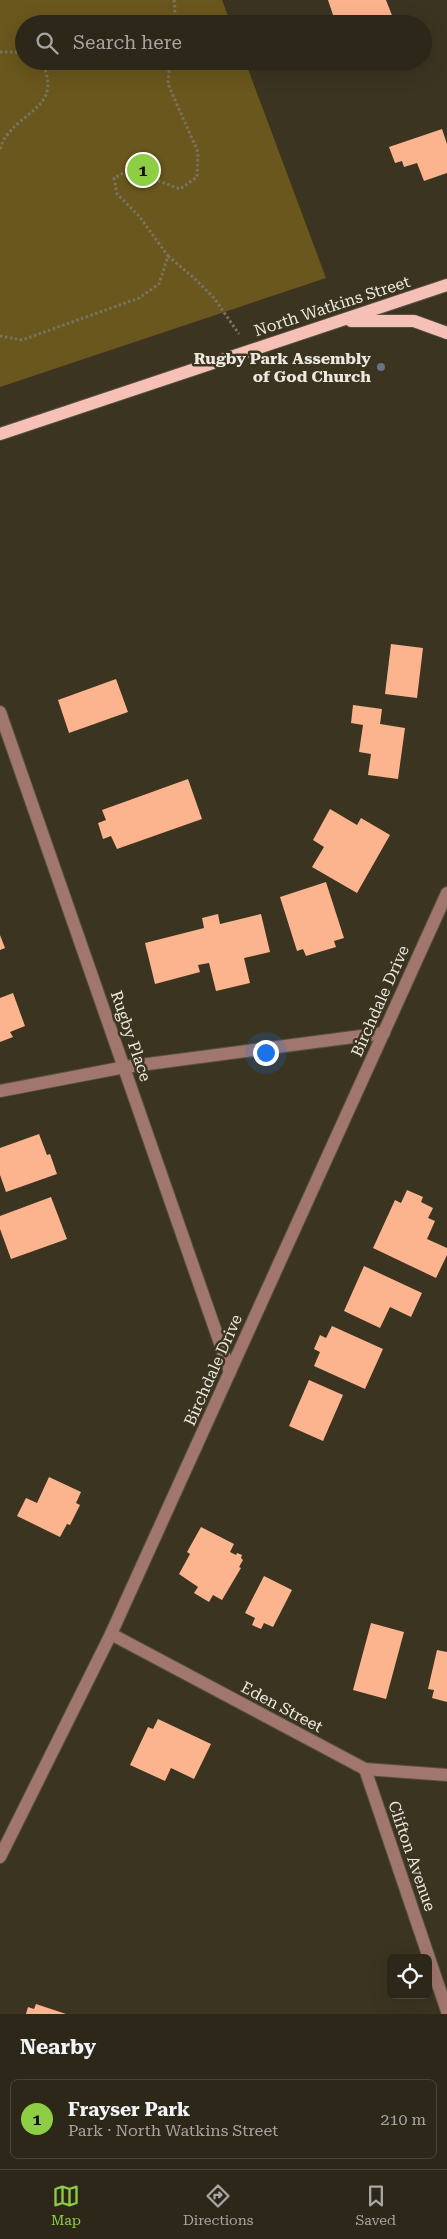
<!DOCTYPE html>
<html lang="en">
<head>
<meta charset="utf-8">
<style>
	body { margin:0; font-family:"Roboto Serif",serif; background:#383326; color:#f1f3f6 }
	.controls { position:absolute; right:15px; bottom:15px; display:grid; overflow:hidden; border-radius:8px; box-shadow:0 5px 20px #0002 }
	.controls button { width:45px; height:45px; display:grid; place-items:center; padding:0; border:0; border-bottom:1px solid #484438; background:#2c2719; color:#f1f3f6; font:25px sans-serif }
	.you { position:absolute; left:265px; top:1052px; width:18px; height:18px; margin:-12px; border:4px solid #fff; border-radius:50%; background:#1a73e8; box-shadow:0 0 0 8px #1a73e833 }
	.badge { display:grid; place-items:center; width:32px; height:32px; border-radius:50%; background:#8dce44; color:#111; font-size:16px; font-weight:700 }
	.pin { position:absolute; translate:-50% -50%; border:2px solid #fff; box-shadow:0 1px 5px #0006 }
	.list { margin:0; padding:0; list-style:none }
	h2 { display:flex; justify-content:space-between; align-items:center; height:65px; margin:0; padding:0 20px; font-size:21px }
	h2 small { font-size:16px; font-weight:400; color:#a6a5a2 }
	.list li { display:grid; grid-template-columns:32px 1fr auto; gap:15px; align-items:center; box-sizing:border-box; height:80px; margin:0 10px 10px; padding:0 10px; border:1px solid #484438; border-radius:8px }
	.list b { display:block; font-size:19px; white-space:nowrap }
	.list p { margin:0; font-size:16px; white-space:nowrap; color:#a6a5a2 }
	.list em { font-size:16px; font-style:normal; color:#a6a5a2 }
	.icon { flex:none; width:28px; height:28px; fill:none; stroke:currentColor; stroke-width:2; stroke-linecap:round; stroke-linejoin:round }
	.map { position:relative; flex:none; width:447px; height:2014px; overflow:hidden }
	.search { position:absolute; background:#2c2719; box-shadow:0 5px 20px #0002; left:15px; right:15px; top:15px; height:55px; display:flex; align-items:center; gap:12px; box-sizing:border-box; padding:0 18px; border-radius:28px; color:#a6a5a2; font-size:19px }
	.sheet { height:155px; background:#2c2719 }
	nav { display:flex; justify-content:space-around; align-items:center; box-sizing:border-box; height:70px; border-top:1px solid #484438; background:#2c2719; font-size:14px; color:#a6a5a2 }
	nav a { display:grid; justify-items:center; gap:2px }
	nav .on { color:#8dce44 }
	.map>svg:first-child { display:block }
	.green { fill:#6a571d }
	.building { fill:#fbb48d }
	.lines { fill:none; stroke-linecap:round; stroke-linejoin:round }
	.minor-casing { stroke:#57513f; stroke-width:14 }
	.major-casing { stroke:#57513f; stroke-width:14 }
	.path { stroke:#797363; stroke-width:3; stroke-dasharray:2.5 2.5; stroke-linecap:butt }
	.minor { stroke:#a0766d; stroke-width:12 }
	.major { stroke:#f5c0b5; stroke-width:12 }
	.worship-dot { fill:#6b7280; stroke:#3b3421; stroke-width:2 }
	.labels { text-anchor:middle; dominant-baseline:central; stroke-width:5; stroke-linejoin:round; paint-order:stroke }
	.street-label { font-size:16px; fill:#ede9de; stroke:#3b3421 }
	.poi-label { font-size:16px; font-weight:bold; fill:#ede9de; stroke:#3b3421; text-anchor:end }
</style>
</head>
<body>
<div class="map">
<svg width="447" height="2014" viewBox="0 0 447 2014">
	<rect width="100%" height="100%" fill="#3b3421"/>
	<polygon class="green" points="0,0 222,0 231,24 24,24 24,61 245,61 326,278 0,387"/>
	<g class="building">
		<polygon points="328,0 386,0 395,23 336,24"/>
		<polygon points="442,129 447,144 447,173 424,181 417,163 404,167 402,161 395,163 389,147"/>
		<polygon points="391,644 423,648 417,698 385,694"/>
		<polygon points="116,679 128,712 69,733 58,700"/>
		<polygon points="353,705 382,709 380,724 405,728 398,779 368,775 371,754 359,752 363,725 351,723"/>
		<polygon points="188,779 202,819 117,849 111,836 103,839 98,823 106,820 102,810"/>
		<polygon points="330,809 357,825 361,818 390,835 357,893 312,867 324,847 313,840"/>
		<polygon points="326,882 344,938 334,941 336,947 306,956 303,949 297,951 280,897"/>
		<polygon points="218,914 220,924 261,914 270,952 244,958 250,983 216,991 209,963 198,965 200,972 155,984 145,943 204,928 202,918"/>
		<polygon points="0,935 5,948 0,950"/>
		<polygon points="13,993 25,1026 10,1032 13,1037 0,1042 0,998"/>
		<polygon points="39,1134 47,1155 50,1154 57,1174 6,1192 0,1175 0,1148"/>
		<polygon points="407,1190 423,1197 421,1202 433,1208 428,1218 435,1221 427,1239 447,1248 447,1255 436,1278 373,1248 395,1200 401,1203"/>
		<polygon points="51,1197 67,1239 11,1259 0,1229 0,1216"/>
		<polygon points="364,1266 422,1293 411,1317 390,1307 380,1328 344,1311"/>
		<polygon points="332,1326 383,1349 365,1389 314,1366 320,1352 314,1349 320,1335 326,1338"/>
		<polygon points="309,1380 343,1395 323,1441 289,1426"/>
		<polygon points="49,1477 81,1492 76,1503 80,1505 70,1525 67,1524 60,1537 17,1516 26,1498 37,1503"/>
		<polygon points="201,1527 234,1544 230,1552 236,1555 237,1553 242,1555 241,1558 243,1560 239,1567 241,1568 222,1600 213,1595 209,1602 194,1593 198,1587 179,1574 190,1554 187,1552"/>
		<polygon points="264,1576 292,1590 273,1627 264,1623 261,1629 252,1625 255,1618 245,1613"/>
		<polygon points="371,1623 404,1632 386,1699 353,1690"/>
		<polygon points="437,1650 447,1652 447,1702 432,1698 434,1690 428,1689"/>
		<polygon points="158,1719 211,1744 194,1779 171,1768 165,1781 130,1765 148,1727 153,1729"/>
		<polygon points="36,2004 66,2014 26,2014 28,2007 34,2009"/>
	</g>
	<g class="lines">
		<g class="minor-casing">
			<g id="minor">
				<polyline points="0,712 230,1372"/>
				<polyline points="0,1091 125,1067 384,1033"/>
				<polyline points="111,1634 365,1769 447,1775"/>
				<polyline points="365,1769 447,2011"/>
				<polyline points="0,1857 111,1634 447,893"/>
			</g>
		</g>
		<g class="major-casing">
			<g id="major">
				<polyline points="351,321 414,321 447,333"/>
				<polyline points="0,434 447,285"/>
			</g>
		</g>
		<g class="path">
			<polyline points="174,0 175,8 174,24"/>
			<polyline points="0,52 24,52"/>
			<path d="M0,149C2,144 4,138 7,135C29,107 61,106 42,61"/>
			<polyline points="168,256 194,278 214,298 239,334"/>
			<polyline points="0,336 22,340 139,298 159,284 168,256 139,216 117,194 114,178 130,170 180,189 197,177 198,152 168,84 170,61"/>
		</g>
		<use href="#minor" class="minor"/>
		<use href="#major" class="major"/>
	</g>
	<circle class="worship-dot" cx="381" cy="367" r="5"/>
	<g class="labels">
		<g class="street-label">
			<text transform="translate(332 306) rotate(-18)">North Watkins Street</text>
			<text transform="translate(380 1001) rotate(-66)">Birchdale Drive</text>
			<text transform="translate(131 1036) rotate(71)">Rugby Place</text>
			<text transform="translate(213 1370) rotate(-66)">Birchdale Drive</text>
			<text transform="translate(282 1707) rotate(28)">Eden Street</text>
			<text transform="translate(412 1856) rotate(71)">Clifton Avenue</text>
		</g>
		<g class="poi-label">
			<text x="371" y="358">Rugby Park Assembly<tspan x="371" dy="18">of God Church</tspan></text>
		</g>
	</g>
</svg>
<div class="controls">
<button><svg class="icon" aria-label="locate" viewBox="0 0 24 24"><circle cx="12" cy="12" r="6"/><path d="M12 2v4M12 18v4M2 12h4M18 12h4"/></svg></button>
</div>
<div class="you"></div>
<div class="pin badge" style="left:143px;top:170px">1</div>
<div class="search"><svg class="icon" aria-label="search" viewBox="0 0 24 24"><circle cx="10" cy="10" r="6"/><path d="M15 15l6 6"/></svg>Search here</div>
</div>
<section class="sheet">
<h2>Nearby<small></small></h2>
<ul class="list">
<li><span class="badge">1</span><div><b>Frayser Park</b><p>Park · North Watkins Street</p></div><em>210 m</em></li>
</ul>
</section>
<nav>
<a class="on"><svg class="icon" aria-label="map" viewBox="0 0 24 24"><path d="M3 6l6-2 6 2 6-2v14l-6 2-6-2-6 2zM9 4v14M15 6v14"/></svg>Map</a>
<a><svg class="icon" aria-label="directions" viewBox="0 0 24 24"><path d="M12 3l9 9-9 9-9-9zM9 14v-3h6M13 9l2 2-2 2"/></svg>Directions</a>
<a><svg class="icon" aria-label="saved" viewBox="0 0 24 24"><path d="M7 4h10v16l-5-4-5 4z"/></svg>Saved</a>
</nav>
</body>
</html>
